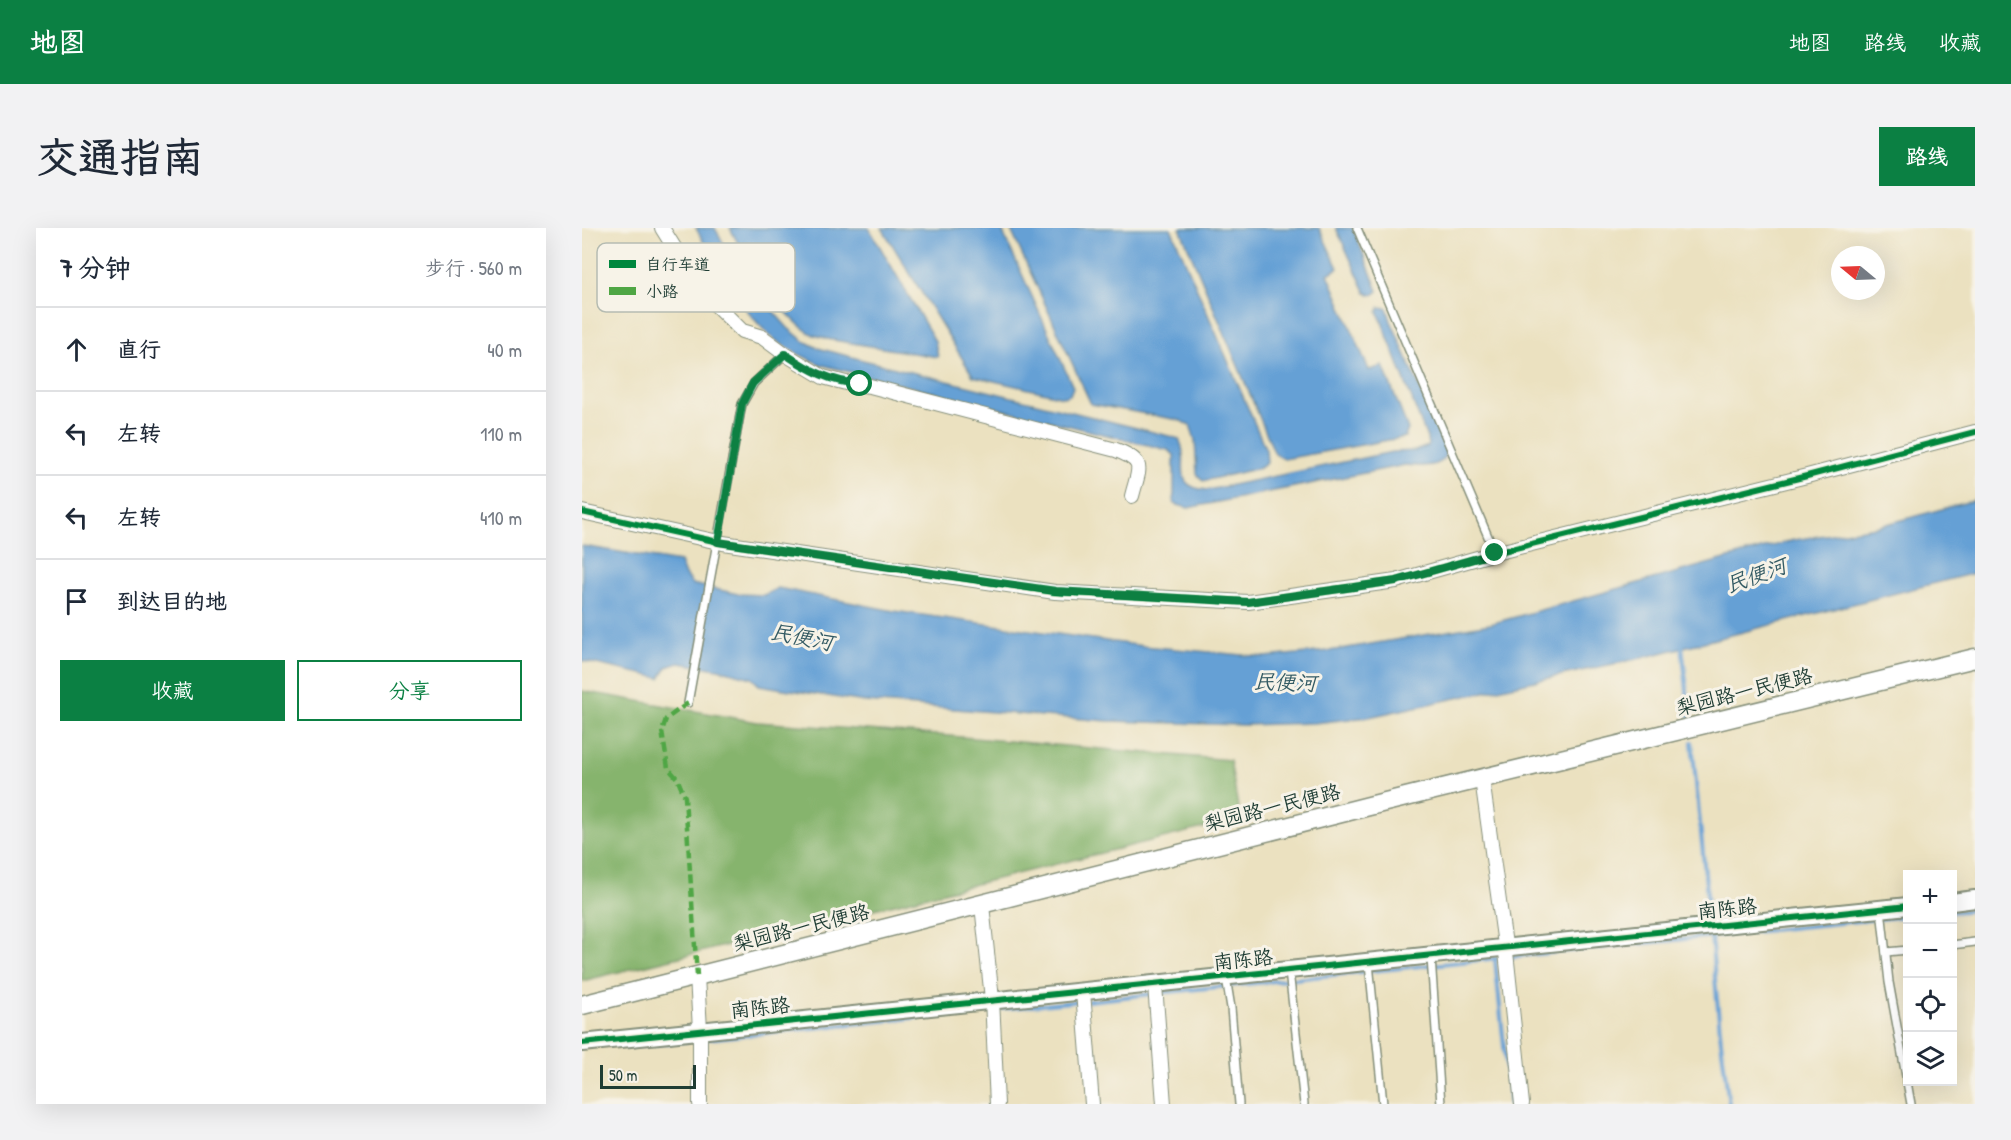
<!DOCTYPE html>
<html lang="zh">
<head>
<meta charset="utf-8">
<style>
	body { margin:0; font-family:"Patrick Hand","LXGW WenKai TC",sans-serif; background:#f2f2f3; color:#1f2937 }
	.controls { position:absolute; right:18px; bottom:18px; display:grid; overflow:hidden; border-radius:0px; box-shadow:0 6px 24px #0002 }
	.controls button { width:54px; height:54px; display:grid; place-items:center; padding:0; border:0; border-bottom:2px solid #e0e1e3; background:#fff; color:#1f2937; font:30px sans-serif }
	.compass { position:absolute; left:1249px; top:18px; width:54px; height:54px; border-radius:50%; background:#fff; box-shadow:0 6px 24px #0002; rotate:289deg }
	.scale { position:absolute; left:18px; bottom:15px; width:96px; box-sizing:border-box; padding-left:6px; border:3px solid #1f3d34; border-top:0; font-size:16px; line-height:21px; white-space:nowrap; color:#1f3d34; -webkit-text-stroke:4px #f7f3e8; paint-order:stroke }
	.stop { position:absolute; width:18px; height:18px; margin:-14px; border:4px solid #0b8043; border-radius:50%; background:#fff }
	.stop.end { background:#0b8043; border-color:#fff; box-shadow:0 2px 6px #0008 }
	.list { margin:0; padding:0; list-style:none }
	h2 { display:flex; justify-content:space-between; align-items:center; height:78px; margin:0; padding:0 24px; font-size:26px }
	h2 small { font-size:20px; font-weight:400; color:#747a83 }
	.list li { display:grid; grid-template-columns:39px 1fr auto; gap:18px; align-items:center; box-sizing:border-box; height:84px; padding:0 24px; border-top:2px solid #e0e1e3 }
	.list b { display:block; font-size:22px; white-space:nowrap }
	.list em { font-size:20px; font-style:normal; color:#747a83 }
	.actions { display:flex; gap:12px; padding:18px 24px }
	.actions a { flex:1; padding:14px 0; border:2px solid #0b8043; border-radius:0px; text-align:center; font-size:21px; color:#0b8043 }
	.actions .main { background:#0b8043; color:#fff }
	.icon { flex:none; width:33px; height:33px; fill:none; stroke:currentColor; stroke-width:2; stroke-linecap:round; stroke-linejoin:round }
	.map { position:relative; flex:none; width:1393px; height:876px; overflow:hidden; border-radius:0px }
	header { display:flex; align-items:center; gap:36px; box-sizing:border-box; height:84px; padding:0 30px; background:#0b8043; color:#fff }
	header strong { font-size:28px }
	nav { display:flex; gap:33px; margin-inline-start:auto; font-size:21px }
	.intro { display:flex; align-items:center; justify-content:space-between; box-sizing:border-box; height:144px; padding:0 36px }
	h1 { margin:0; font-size:42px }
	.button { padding:15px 27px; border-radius:0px; background:#0b8043; color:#fff; font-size:21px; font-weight:700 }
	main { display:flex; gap:36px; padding:0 36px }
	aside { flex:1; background:#fff; border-radius:0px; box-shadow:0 6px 24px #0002 }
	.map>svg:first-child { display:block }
	.forest { fill:#86b46d; stroke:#527850; stroke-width:1.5 }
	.water { fill:#65a0d5; stroke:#426e84; stroke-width:1.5 }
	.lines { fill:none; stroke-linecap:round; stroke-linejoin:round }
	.stream { stroke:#65a0d5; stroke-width:4 }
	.service-casing { stroke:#858f7a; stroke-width:10 }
	.minor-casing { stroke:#858f7a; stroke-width:16 }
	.tertiary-casing { stroke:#858f7a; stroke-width:20 }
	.secondary-casing { stroke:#858f7a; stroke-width:21 }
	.service { stroke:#fff; stroke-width:7 }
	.minor { stroke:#fff; stroke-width:14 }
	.tertiary { stroke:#fff; stroke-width:16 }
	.secondary { stroke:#fff; stroke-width:18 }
	.quiet { stroke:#4fa644; stroke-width:4.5; stroke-dasharray:9 4.5; stroke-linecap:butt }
	.cycleway-casing { stroke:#f7f3e8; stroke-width:10 }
	.cycleway { stroke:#00873e; stroke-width:6 }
	.route { stroke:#0b8043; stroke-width:8 }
	.labels { text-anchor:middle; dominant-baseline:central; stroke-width:6; stroke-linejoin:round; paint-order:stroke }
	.street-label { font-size:20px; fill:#1f3d34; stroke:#f7f3e8 }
	.water-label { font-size:21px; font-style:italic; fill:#345b64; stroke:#f7f3e8 }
	.key { fill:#f7f3e8; stroke:#b6bcb2; stroke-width:1.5 }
	.key-label { font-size:16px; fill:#1f3d34 }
</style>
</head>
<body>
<header>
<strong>地图</strong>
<nav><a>地图</a><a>路线</a><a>收藏</a></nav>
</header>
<div class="intro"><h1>交通指南</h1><a class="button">路线</a></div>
<main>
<aside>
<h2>7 分钟<small>步行 · 560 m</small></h2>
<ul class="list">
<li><svg class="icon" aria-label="ahead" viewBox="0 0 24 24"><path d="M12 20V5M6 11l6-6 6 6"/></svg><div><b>直行</b></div><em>40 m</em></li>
<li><svg class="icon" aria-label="left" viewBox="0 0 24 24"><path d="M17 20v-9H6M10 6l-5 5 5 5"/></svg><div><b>左转</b></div><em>110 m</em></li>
<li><svg class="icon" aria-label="left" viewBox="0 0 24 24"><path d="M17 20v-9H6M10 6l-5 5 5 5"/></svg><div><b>左转</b></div><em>410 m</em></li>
<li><svg class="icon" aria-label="arrive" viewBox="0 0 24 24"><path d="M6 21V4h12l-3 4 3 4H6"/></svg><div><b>到达目的地</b></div></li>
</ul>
<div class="actions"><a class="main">收藏</a><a>分享</a></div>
</aside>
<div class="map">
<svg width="1393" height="876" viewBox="0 0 1393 876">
	<rect width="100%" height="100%" fill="#f7f3e8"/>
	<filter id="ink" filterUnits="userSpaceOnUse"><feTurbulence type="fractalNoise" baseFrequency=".0167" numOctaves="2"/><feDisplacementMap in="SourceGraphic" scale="12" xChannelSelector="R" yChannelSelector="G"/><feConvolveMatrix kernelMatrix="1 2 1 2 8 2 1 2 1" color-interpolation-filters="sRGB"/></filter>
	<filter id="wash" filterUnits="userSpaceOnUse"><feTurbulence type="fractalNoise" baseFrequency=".008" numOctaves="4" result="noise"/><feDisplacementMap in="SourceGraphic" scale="24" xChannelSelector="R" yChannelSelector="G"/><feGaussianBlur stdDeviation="1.35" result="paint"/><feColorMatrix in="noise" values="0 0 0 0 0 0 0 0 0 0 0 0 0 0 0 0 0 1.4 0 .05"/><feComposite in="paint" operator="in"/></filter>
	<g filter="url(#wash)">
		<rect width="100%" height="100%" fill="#ebe1c0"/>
		<polygon class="forest" points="0,463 175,494 368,508 648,532 658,591 0,753"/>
		<g class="water">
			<path d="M114,0H133L158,46L206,100L222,113L236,120L281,132L591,209L597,211C610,236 586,259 626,262L810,224L833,223L846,218L845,210L796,84L798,79L805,80L809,93L865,223C863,226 863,229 861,232C853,240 833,238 823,237L606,280L592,276V227L586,222L240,137C224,130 205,121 191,110C158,81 134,39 114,0Z"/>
			<path d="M148,0H287L353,113L356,129L245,111C241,109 236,108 232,107C203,94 162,28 148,0Z"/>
			<polygon points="300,0 419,0 491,159 488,167 481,169 391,148"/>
			<polygon points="428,0 589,0 684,222 685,235 678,240 621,253 615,246 613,212 608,197 597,192 509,176"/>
			<polygon points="598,0 737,0 756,40 746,46 787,142 801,138 826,201 823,209 702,231 693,226"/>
			<polygon points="754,0 771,0 796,63 791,67 784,65"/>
			<polygon points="1393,272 1393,345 1059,430 787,489 732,495 661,497 526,493 283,474 177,457 170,450 136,441 97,435 85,439 78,450 0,433 0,318 98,334 103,347 110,356 156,366 182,367 196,360 312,383 561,418 683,429 747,423 908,396 1212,312 1294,299"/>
		</g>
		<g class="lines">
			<g class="stream">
				<polyline points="1100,418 1108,490"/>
				<polyline points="1110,514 1127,687"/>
				<polyline points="1370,684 1393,682"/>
				<polyline points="1129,708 1139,813 1147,876"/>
				<polyline points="913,731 928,876"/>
				<polyline points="577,765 1326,688"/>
				<polyline points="506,773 570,766"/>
				<polyline points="43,819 498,773"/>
			</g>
		</g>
	</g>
	<g filter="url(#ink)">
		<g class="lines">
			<g class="service-casing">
				<g id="service">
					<polyline points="775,0 913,325"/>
					<polyline points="106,475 160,176 172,155 203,126"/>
					<polyline points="1299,681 1307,754 1329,876"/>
					<polyline points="1370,717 1393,714"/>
					<polyline points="1304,724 1326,722"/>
					<polyline points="849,729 859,876"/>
					<polyline points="787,735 801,876"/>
					<polyline points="707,743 722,876"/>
					<polyline points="644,749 649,780 657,876"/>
				</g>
			</g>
			<g class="minor-casing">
				<g id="minor">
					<path d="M80,0L108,45L130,73L160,103L180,109L203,126L241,149L264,155L288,158L534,222C565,234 557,240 550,268"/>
					<polyline points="0,284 141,315 473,364 666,374 814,353 913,325 1225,248 1393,204"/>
					<polyline points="900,551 924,724 940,876"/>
					<polyline points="400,677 410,771 415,876"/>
					<polyline points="115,748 118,802 118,876"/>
					<polyline points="573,757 582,876"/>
					<polyline points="501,764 510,876"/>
				</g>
			</g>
			<g class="tertiary-casing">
				<g id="tertiary">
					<polyline points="1370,674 1393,671"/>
					<polyline points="0,815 1326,678"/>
				</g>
			</g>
			<g class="secondary-casing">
				<polyline id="secondary" points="0,777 791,577 1393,430"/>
			</g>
			<use href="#service" class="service"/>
			<use href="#minor" class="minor"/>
			<use href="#tertiary" class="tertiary"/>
			<use href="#secondary" class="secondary"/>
			<polyline class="quiet" points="106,475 84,491 80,503 86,540 95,550 103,569 115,748"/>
			<g class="cycleway-casing">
				<g id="cycleway">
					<polyline points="0,284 141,315 473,364 666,374 814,353 913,325 1225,248 1393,204"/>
					<polyline points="0,815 1326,678"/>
				</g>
			</g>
			<use href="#cycleway" class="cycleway"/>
		</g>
	</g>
	<g class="lines" filter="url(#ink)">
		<path class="route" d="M278,156C249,154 227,142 203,126L171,155L160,176L136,314L474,363L666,374L814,353L913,325"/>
	</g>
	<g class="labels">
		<g class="street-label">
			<text transform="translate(1162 463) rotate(-14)">梨园路一民便路</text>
			<text transform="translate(690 579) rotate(-14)">梨园路一民便路</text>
			<text transform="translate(1145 680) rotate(-6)">南陈路</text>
			<text transform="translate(219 699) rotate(-14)">梨园路一民便路</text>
			<text transform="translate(661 731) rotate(-6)">南陈路</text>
			<text transform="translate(178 779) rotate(-6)">南陈路</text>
		</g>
		<g class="water-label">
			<text transform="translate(1174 347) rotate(-20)">民便河</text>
			<text transform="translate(220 409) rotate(11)">民便河</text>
			<text transform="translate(703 454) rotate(2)">民便河</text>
		</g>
	</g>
	<rect x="15" y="15" width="198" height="69" rx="9" class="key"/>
	<rect x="27" y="32" width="27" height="8" fill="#00873e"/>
	<rect x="27" y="59" width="27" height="8" fill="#4fa644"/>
	<g class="key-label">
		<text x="64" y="42">自行车道</text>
		<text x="64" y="69">小路</text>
	</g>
</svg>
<div class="controls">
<button>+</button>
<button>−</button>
<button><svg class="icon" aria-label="locate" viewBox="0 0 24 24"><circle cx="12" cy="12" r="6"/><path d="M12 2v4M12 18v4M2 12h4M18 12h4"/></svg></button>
<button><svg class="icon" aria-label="layers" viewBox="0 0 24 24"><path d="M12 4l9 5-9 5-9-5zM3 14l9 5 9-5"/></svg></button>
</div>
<svg class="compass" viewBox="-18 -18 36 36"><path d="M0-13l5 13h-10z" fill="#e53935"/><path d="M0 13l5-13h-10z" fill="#747a83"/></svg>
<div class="scale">50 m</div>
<div class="stop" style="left:278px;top:156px"></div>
<div class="stop end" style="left:913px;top:325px"></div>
</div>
</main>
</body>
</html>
